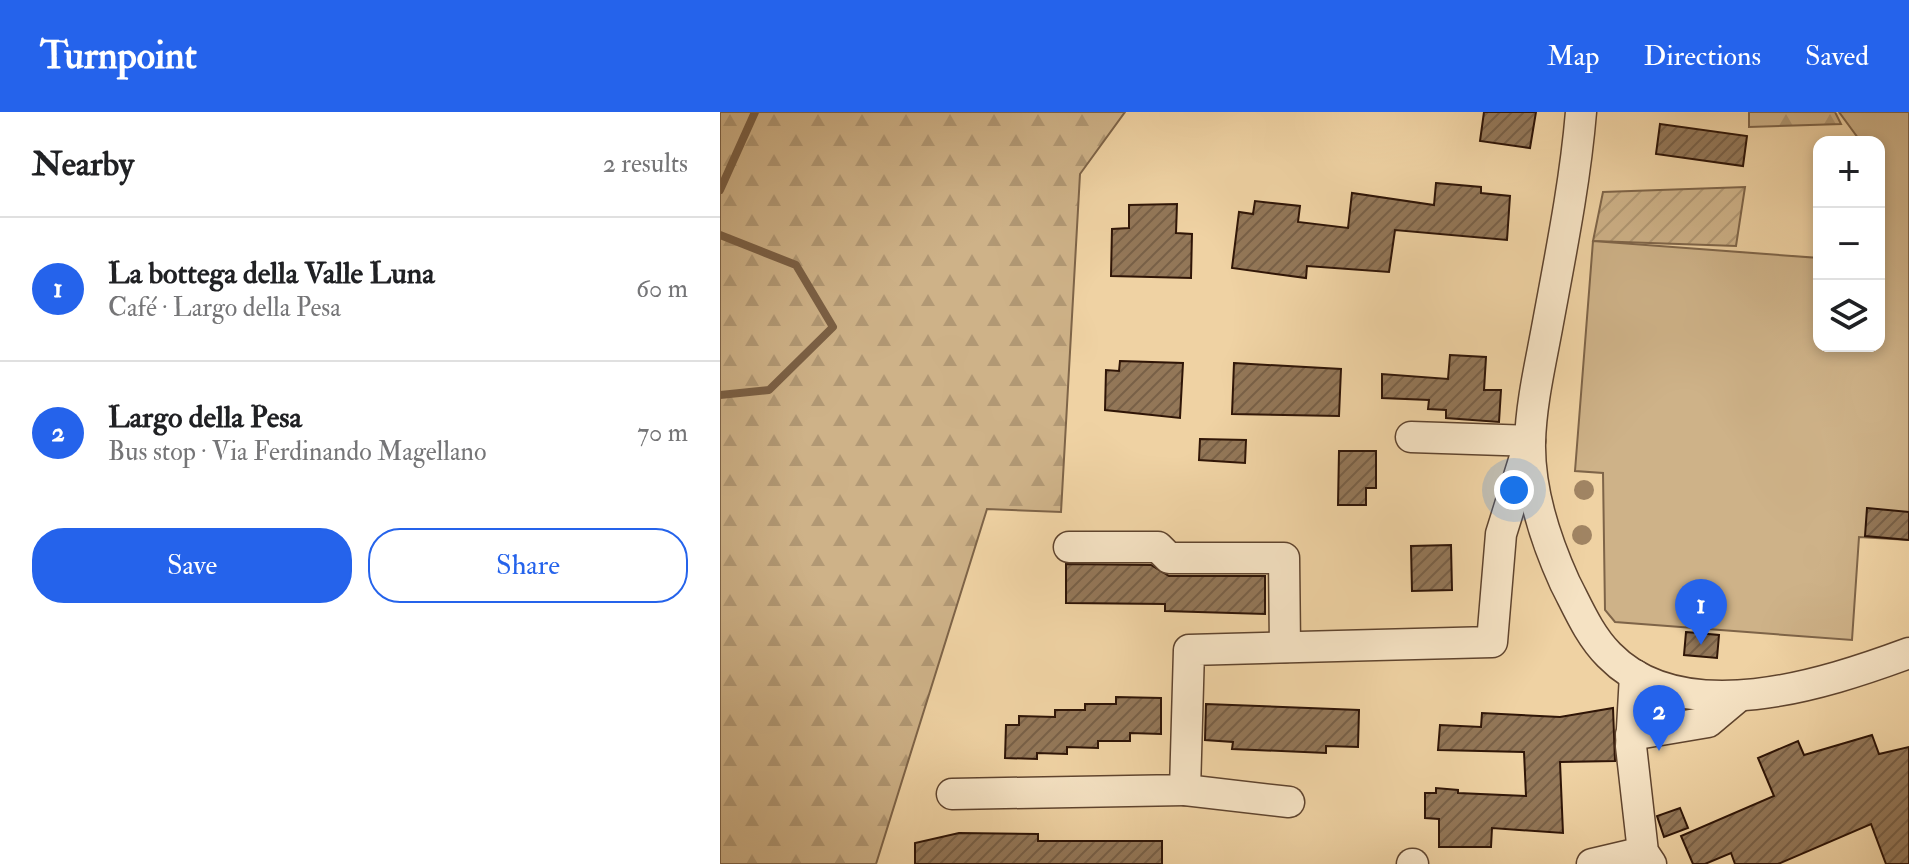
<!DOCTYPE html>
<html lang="en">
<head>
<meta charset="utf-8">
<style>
	:root { --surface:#fff; --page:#f6f6f6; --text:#202124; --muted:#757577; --line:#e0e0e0; --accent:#2563eb }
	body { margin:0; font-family:"IM FELL Double Pica",serif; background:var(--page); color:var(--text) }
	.controls { position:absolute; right:24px; top:24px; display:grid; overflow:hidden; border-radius:16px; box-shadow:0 4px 12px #0003 }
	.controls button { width:72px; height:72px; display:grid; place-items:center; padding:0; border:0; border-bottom:2px solid var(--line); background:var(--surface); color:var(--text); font:40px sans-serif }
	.you { position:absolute; left:794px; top:378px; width:28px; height:28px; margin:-20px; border:6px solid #fff; border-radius:50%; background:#1a73e8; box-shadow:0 0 0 12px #1a73e833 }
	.badge { display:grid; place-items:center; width:52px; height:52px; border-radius:50%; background:var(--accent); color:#fff; font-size:26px; font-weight:700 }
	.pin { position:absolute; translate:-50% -66px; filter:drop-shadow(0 2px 4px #0008) }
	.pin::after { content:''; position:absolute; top:42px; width:28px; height:24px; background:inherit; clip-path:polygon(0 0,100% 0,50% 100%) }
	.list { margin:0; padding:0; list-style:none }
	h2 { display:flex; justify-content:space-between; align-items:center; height:104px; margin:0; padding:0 32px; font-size:34px }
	h2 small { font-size:26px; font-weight:400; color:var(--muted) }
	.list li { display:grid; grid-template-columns:52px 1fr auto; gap:24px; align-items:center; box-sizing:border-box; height:144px; padding:0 32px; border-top:2px solid var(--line) }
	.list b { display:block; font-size:30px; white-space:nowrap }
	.list p { margin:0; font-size:26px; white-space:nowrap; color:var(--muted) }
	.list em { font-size:26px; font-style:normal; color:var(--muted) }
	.actions { display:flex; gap:16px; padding:24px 32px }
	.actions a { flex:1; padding:18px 0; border:2px solid var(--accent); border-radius:32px; text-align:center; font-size:28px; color:var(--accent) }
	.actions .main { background:var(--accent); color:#fff }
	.icon { flex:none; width:44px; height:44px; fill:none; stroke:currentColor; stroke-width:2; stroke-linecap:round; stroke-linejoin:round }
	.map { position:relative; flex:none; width:1189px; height:752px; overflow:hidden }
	header { display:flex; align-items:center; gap:48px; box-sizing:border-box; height:112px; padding:0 40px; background:var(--accent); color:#fff }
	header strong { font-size:38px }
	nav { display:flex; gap:44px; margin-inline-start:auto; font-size:28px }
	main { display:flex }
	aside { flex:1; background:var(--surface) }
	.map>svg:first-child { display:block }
	.forest { fill:url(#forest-firs); stroke:#7e6448; stroke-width:2 }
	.garden { fill:url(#garden-furrows); stroke:#7e6448; stroke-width:2 }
	.pitch { fill:#ceb288; stroke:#7e6448; stroke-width:2 }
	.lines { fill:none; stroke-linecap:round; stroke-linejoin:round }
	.stream { stroke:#7b6045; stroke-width:8 }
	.building { fill:url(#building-hatch); stroke:#2f1507; stroke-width:2 }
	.minor-casing { stroke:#5f442e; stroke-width:33 }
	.minor { stroke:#f5e2c3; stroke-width:30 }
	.tree { fill:#a08463 }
</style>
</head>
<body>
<header>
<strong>Turnpoint</strong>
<nav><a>Map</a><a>Directions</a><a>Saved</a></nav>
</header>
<main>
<aside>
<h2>Nearby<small>2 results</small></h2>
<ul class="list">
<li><span class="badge">1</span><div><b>La bottega della Valle Luna</b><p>Café · Largo della Pesa</p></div><em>60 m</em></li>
<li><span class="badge">2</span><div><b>Largo della Pesa</b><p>Bus stop · Via Ferdinando Magellano</p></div><em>70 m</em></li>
</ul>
<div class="actions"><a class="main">Save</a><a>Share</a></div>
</aside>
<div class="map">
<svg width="1189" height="752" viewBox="0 0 1189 752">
	<defs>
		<pattern id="forest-firs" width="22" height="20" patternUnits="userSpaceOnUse" patternTransform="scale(2)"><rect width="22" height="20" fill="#ceb288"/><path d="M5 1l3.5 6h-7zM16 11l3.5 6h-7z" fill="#b19874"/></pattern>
		<pattern id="garden-furrows" width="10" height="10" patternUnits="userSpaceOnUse" patternTransform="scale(2)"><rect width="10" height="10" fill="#ceb288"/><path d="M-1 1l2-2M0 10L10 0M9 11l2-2" fill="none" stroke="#b19874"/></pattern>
		<pattern id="building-hatch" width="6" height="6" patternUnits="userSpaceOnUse" patternTransform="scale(2)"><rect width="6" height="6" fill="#937758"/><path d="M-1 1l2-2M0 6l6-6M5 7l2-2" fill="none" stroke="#786047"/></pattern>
	</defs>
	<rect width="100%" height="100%" fill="#efd2a3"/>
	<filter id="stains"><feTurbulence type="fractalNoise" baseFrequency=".0025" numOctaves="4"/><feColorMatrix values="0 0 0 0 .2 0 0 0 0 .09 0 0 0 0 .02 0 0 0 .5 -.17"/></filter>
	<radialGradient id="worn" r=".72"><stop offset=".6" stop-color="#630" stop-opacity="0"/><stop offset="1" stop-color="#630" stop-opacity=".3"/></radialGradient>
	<!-- forest -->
	<g class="forest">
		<polygon points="0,0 405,0 360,62 341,400 267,397 156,752 0,752"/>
		<polygon points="1029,0 1115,0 1121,12 1029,15"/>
	</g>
	<!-- garden -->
	<polygon class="garden" points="1025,75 1016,134 873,129 883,80"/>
	<!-- pitch -->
	<polygon class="pitch" points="1119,0 1189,0 1189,428 1139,425 1132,528 895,510 885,498 883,361 855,359 873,129 1099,146 1099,234 1159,234 1159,151 1164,151 1159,30 1141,30"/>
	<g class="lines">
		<!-- stream -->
		<g class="stream">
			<polyline points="0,78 35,0"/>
			<polyline points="0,123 76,153 113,215 49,278 0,283"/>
		</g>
	</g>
	<!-- building -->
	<g class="building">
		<polygon points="764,0 816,0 810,36 760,29"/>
		<polygon points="940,12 1027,24 1023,54 936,42"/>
		<polygon points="716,71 761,75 761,81 790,84 787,128 675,118 669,160 587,154 586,166 512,156 519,100 533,102 535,89 580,94 578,110 628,116 632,81 714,93"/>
		<polygon points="457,92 456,121 472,122 471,166 391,164 392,117 409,116 409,93"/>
		<polygon points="730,243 766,245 764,278 781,278 779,310 726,306 726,298 708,297 709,288 662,286 662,262 728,267"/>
		<polygon points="400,249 463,251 460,306 385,298 386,258 399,259"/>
		<polygon points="514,251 621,257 619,304 512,302"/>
		<polygon points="480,327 526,328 525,351 479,348"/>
		<polygon points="619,339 656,339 656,376 646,376 646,393 618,393"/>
		<polygon points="1147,396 1189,400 1189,428 1145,424"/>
		<polygon points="731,433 732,478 692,479 691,434"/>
		<polygon points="346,452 431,453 449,464 545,464 545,502 445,499 445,492 346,491"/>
		<polygon points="966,520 999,523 997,546 964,543"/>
		<polygon points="396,585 441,586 441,622 410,621 410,629 378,629 378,636 347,635 347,642 317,641 317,647 285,646 286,613 299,613 299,604 335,605 335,598 365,598 365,592 396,592"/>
		<polygon points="486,592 639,598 638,635 606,634 606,641 512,637 513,630 485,628"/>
		<polygon points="893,596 895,649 840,650 843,721 772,716 771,735 719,735 719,707 705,706 705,681 716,681 716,676 738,678 738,681 806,684 804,640 718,638 720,613 761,615 762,601 840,605"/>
		<polygon points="1152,623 1159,642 1189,635 1189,752 1166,752 1151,712 1058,752 1015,752 1011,741 985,752 973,752 961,724 1054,684 1038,646 1078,629 1084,643"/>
		<polygon points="960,696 968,716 944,725 937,704"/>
		<polygon points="239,721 318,722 318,729 442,729 442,752 195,752 195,731"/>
	</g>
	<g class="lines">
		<!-- minor casing -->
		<g class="minor-casing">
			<g id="minor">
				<path d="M861 0C855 72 840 145 827 216 820 254 811 292 810 330 809 379 825 427 845 471 858 496 869 523 889 543 963 619 1105 572 1189 541"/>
				<polyline points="349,435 438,435 449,446 564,446 565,535"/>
				<polyline points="915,563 911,634 923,740 931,752"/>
				<polyline points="911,623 988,610 1019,584"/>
				<polyline points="465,678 569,690"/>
				<polyline points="232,682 465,678 469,538 772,530 781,422 810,329 691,325"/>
				<polyline points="692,752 693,752"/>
				<polyline points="872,752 923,740"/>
			</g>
		</g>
		<!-- minor -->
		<use href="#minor" class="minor"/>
	</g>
	<!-- trees -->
	<g class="tree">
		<circle cx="864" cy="378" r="10"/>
		<circle cx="862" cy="423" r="10"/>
	</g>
	<rect width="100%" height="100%" filter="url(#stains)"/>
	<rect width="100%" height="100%" fill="url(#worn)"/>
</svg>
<div class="controls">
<button>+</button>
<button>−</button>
<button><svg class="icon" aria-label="layers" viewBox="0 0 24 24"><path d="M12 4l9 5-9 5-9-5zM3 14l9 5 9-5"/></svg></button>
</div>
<div class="you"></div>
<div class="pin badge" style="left:981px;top:533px">1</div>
<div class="pin badge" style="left:939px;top:639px">2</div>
</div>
</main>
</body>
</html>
